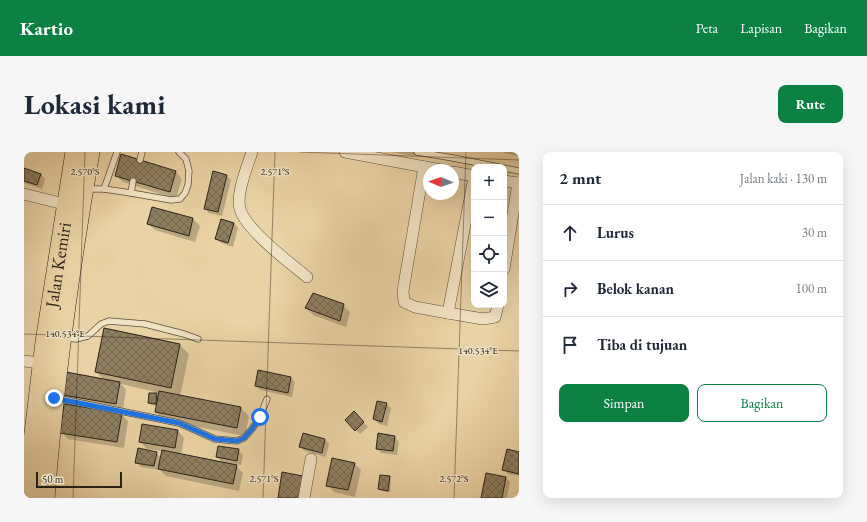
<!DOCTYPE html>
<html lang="id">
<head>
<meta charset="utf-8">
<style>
	:root { --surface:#fff; --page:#f6f6f7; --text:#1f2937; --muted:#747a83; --line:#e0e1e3; --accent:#0b8043 }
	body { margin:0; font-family:"EB Garamond",serif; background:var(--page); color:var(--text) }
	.controls { position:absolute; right:12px; top:12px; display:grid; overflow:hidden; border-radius:8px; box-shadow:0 4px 16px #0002 }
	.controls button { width:36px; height:36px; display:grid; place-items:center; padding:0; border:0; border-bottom:1px solid var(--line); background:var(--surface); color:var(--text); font:20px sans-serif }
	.compass { position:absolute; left:399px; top:12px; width:36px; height:36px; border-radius:50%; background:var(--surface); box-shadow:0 4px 16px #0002; rotate:272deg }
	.scale { position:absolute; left:12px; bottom:10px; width:86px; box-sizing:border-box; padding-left:4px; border:2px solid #2a2217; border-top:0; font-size:11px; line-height:14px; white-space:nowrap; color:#2a2217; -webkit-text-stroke:3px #f1e2c4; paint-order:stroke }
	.stop { position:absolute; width:12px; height:12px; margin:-9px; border:3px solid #1a73e8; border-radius:50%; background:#fff }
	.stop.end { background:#1a73e8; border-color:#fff; box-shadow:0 1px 4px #0008 }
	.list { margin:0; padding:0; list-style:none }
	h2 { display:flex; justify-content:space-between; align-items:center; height:52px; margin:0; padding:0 16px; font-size:17px }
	h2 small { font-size:13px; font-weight:400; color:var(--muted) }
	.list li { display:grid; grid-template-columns:26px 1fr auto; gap:12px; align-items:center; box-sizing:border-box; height:56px; padding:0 16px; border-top:1px solid var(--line) }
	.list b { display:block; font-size:15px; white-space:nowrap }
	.list em { font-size:13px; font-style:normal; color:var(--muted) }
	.actions { display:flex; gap:8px; padding:12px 16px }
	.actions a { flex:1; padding:9px 0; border:1px solid var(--accent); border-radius:8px; text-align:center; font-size:14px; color:var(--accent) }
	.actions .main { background:var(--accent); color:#fff }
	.icon { flex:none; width:22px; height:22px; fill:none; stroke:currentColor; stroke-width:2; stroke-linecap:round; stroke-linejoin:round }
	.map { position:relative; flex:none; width:495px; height:346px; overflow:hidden; border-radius:8px }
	header { display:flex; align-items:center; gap:24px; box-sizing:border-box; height:56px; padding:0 20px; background:var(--accent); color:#fff }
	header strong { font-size:19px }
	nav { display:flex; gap:22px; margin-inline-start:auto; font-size:14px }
	.intro { display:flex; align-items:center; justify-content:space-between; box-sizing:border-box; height:96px; padding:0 24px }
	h1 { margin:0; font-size:28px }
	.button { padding:10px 18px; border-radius:8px; background:var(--accent); color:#fff; font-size:14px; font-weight:700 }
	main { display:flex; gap:24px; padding:0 24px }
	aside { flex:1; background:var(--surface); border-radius:8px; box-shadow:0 4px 16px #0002 }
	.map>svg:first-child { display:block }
	.shadow { fill:#0003 }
	.building { fill:url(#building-cross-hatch); stroke:#2a2217 }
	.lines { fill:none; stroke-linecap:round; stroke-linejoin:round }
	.service-casing { stroke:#5a4e3a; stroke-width:7 }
	.minor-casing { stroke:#5a4e3a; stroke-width:12 }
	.trunk-casing { stroke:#2a2217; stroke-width:20 }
	.service { stroke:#f1e2c4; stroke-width:5.5 }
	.minor { stroke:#f1e2c4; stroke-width:11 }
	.trunk { stroke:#e9d2a5; stroke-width:19 }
	.route { stroke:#1a73e8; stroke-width:5 }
	.ticks { fill:none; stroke:#2a2217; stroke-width:1; stroke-opacity:0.45 }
	.labels { text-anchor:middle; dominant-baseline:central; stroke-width:3; stroke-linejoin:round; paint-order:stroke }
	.street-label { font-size:18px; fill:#2a2217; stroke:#f1e2c4 }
	.ticks-label { font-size:10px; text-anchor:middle; fill:#2a2217; stroke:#f1e2c4; stroke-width:3; stroke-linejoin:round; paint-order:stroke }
</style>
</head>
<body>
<header>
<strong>Kartio</strong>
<nav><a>Peta</a><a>Lapisan</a><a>Bagikan</a></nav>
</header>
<div class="intro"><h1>Lokasi kami</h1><a class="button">Rute</a></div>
<main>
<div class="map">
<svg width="495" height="346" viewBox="0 0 495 346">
	<defs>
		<pattern id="building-cross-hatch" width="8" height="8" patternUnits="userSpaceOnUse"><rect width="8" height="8" fill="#8d7e61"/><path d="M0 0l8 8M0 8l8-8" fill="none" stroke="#73674f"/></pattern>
	</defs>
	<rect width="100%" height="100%" fill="#e9d2a5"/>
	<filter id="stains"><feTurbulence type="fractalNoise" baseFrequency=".005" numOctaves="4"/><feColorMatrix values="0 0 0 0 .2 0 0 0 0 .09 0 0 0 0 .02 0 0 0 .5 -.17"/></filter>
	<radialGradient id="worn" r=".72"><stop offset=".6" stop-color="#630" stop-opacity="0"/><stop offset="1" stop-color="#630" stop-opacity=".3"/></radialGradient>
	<!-- shadow -->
	<g class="shadow">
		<polygon points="367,0 392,0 392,4"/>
		<polygon points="480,0 495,0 495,4 481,1"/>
		<polygon points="0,17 17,22 21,27 18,37 0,31"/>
		<polygon points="152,20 158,27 152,47 99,30 92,23"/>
		<polygon points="203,24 207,28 198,64 185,61 181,56"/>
		<polygon points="129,56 169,67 176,74 171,90 131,78 124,72"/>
		<polygon points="210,71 214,76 209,95 197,91 193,87"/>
		<polygon points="319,153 326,160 322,175 289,163 282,156"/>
		<polygon points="156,193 165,202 156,244 216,255 225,264 221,284 141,269 132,260 134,254 127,253 125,251 132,242 135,245 136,241 97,232 102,237 99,258 47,249 40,242 80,228 72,220"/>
		<polygon points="267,226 271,230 268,245 236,238 232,234"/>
		<polygon points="362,252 367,256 363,274 355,272 350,267"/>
		<polygon points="330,261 344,275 336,282 322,268"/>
		<polygon points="97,262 104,269 100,296 44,287 37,280"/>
		<polygon points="154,279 160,286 157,303 199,311 193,305 214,298 219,303 217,313 210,312 219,321 215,339 142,324 135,317 135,318 117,315 112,310 133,301 137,306 138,299 123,297 116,290"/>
		<polygon points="371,285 375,290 373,303 357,301 353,296"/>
		<polygon points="301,287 305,292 302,305 281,299 276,295"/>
		<polygon points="495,301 495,324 484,322 479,317"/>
		<polygon points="330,311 337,318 331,345 310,340 303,333"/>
		<polygon points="365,325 367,327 366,340 357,339 355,337"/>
		<polygon points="482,326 486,330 483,346 459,346"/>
	</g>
	<!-- building -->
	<g class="building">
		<polygon points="97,2 152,19 146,40 91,24"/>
		<polygon points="0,16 17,22 13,33 0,29"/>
		<polygon points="189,19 203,23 194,60 180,57"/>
		<polygon points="128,55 169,66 165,84 123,72"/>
		<polygon points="197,67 210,71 204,91 191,87"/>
		<polygon points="289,141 320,152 316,169 281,156"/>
		<polygon points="80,176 156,192 147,236 71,220"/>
		<polygon points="234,218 267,225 264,241 231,234"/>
		<polygon points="42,220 96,230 92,252 39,243"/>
		<polygon points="135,239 217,255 213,276 131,260"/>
		<polygon points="125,241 133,241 132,252 124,251"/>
		<polygon points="353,249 363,251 358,270 349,267"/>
		<polygon points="40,252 98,261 93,290 36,281"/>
		<polygon points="330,259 340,270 331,279 321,268"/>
		<polygon points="118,272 154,278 151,296 115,290"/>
		<polygon points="279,281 301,287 298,301 275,295"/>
		<polygon points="354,281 371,284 369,299 352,297"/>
		<polygon points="194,294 215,297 213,309 192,305"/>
		<polygon points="114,296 133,300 130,314 111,311"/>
		<polygon points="483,297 495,300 495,322 478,318"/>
		<polygon points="138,298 213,313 209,332 134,317"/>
		<polygon points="308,306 331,311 324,338 302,334"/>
		<polygon points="258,320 279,324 275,346 254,346"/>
		<polygon points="462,321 482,325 478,346 457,346"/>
		<polygon points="356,323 366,324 364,339 354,337"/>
	</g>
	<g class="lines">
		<!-- service casing -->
		<g class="service-casing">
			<g id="service">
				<polyline points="393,0 429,6 475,15"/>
				<polyline points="116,8 118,0"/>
				<polyline points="480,16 495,19"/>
				<polyline points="63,37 80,37 107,41 109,29"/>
				<polyline points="80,37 93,0"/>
				<polyline points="107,41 147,48 156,47 161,41 164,33 165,19 162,7 155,0"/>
				<polyline points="41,186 52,187 64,184 77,172 85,169 121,172 160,182 174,187"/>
				<polyline points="32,246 155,271 191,287 213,289 220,286 228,277 236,265 243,247"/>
			</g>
		</g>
		<!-- minor casing -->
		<g class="minor-casing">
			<g id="minor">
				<path d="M228 0C223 15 212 42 216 57 222 78 266 111 283 125"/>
				<polyline points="321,0 417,18"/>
				<polyline points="400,15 379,139 380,150 391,155 424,161 459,167 471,165 474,153"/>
				<polyline points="429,20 450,24"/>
				<polyline points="480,29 495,31"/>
				<polyline points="0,42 48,54"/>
				<polyline points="480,117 494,31"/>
				<polyline points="424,161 450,26"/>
				<polyline points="0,209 23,212"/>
				<polyline points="280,346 287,307"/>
			</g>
		</g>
		<!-- trunk casing -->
		<g class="trunk-casing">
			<g id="trunk">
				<path id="s1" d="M6 346 9 289 21 190 51 0"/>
				<path d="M21 346C30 230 46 115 66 0"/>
			</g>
		</g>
		<!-- service -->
		<use href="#service" class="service"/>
		<!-- minor -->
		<use href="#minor" class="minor"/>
		<!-- trunk -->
		<use href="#trunk" class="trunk"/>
	</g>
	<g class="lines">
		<!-- route -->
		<polyline class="route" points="30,246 155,271 191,287 203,288 213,289 220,286 228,277 236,265"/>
	</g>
	<!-- ticks -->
	<path class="ticks" d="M275 0 495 8M0 182 495 199M49 346 61 0M239 346 251 0M430 346 442 0"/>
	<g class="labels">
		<!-- street labels -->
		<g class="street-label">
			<text stroke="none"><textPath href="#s1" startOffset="235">Jalan Kemiri</textPath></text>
		</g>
	</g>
	<g class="ticks-label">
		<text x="61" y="23">2.570°S</text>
		<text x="251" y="23">2.571°S</text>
		<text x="41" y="185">140.534°E</text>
		<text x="454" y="202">140.534°E</text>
		<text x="240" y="330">2.571°S</text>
		<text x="430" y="330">2.572°S</text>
	</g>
	<rect width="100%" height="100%" filter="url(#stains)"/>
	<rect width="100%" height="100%" fill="url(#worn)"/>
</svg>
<div class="controls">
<button>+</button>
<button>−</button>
<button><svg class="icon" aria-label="locate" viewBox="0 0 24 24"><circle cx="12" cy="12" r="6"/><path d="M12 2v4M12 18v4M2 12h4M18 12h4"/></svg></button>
<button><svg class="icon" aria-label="layers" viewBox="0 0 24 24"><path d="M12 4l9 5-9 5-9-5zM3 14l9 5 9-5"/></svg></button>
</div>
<svg class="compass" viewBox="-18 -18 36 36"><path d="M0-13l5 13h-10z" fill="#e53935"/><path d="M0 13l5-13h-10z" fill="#747a83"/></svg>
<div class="scale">50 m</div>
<div class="stop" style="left:236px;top:265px"></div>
<div class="stop end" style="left:30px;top:246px"></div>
</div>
<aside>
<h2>2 mnt<small>Jalan kaki · 130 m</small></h2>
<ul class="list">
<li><svg class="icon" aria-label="ahead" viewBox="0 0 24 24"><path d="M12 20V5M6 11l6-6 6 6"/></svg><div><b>Lurus</b></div><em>30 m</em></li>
<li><svg class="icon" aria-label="right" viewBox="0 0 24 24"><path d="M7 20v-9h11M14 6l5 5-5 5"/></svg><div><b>Belok kanan</b></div><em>100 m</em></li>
<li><svg class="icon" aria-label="arrive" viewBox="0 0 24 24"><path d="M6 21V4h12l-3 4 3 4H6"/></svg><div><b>Tiba di tujuan</b></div></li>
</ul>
<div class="actions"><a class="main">Simpan</a><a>Bagikan</a></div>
</aside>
</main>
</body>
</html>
